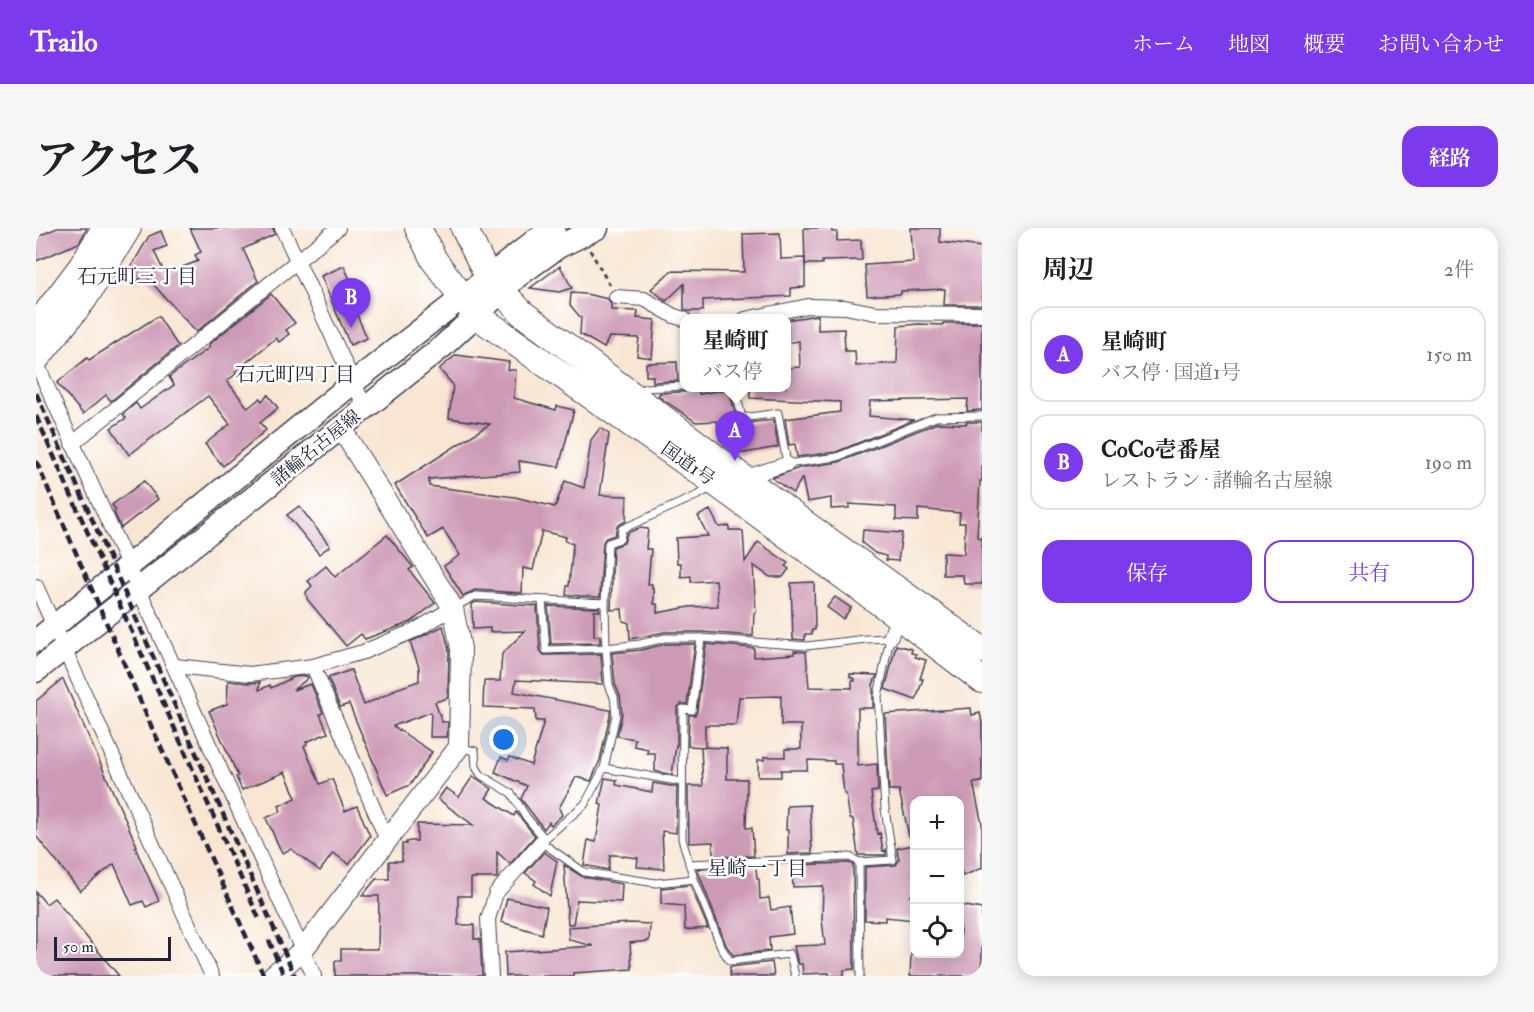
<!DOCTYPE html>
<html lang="ja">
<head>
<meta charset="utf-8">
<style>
	:root { --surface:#fff; --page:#f6f6f6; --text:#202124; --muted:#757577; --line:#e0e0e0; --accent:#7c3aed }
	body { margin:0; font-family:"IM FELL Double Pica","Noto Serif JP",serif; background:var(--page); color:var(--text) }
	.controls { position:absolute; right:18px; bottom:18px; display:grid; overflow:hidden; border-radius:12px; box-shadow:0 3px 15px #0003 }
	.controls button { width:54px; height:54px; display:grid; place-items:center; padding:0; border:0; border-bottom:2px solid var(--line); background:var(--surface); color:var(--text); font:30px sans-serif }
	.scale { position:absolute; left:18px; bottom:15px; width:117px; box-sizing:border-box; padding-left:6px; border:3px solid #22223b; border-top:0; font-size:16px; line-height:21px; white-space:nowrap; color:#22223b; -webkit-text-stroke:4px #fff; paint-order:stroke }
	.you { position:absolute; left:468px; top:512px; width:21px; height:21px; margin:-15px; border:4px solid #fff; border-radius:50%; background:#1a73e8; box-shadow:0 0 0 9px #1a73e833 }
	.badge { display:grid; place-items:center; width:39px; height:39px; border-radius:50%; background:var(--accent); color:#fff; font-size:20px; font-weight:700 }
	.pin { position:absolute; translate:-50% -50px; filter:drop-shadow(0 2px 3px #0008) }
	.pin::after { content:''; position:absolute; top:32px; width:21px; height:18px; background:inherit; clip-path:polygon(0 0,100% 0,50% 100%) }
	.popup { position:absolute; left:644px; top:86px; width:111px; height:78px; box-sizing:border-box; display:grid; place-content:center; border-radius:12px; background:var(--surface); filter:drop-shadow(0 2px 4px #0005); font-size:20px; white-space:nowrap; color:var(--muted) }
	.popup b { font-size:22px; color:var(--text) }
	.popup::after { content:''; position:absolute; left:50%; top:100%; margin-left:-12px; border:12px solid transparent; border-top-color:var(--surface) }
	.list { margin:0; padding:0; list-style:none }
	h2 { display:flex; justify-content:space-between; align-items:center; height:78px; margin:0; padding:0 24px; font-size:26px }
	h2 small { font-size:20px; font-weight:400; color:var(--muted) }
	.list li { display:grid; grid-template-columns:39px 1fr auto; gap:18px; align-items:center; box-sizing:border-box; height:96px; margin:0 12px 12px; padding:0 12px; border:2px solid var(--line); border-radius:18px }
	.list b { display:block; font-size:22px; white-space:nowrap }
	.list p { margin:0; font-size:20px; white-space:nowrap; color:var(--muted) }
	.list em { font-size:20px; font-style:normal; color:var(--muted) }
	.actions { display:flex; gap:12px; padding:18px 24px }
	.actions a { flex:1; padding:14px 0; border:2px solid var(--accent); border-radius:18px; text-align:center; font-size:21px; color:var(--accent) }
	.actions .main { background:var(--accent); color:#fff }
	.icon { flex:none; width:33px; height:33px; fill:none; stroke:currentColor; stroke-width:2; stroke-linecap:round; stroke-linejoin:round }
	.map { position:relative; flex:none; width:946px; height:748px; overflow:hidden; border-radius:18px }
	header { display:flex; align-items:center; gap:36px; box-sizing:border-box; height:84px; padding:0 30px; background:var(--accent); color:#fff }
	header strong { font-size:28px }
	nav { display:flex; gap:33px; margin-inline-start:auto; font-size:21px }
	.intro { display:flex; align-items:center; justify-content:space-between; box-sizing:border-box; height:144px; padding:0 36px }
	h1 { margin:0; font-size:42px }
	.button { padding:15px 27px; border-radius:18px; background:var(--accent); color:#fff; font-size:21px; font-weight:700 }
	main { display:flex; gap:36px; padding:0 36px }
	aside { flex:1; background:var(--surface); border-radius:18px; box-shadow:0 3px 15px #0003 }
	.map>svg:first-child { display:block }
	.building { fill:#cd9ab5 }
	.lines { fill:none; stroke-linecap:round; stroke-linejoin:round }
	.lane-casing { stroke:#423f52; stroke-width:9 }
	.street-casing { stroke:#423f52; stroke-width:16 }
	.secondary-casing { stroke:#423f52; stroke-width:22 }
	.primary-casing { stroke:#423f52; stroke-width:25 }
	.highway-casing { stroke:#423f52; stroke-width:28 }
	.path { stroke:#423f52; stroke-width:3; stroke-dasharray:4.5 4.5; stroke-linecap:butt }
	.lane { stroke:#fff; stroke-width:7 }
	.street { stroke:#fff; stroke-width:14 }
	.secondary { stroke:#fff; stroke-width:20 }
	.primary { stroke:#fff; stroke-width:22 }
	.highway { stroke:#fff; stroke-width:26 }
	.rail { stroke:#22223b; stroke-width:4.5; stroke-dasharray:9 4.5; stroke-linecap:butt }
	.labels { text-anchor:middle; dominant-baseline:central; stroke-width:5; stroke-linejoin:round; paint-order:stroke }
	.street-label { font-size:18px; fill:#22223b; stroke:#fff }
	.neighbourhood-label { font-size:20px; fill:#22223b; stroke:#fff }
</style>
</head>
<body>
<header>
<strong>Trailo</strong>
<nav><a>ホーム</a><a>地図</a><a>概要</a><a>お問い合わせ</a></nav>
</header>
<div class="intro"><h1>アクセス</h1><a class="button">経路</a></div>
<main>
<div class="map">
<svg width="946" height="748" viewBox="0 0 946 748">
	<rect width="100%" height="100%" fill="#fff"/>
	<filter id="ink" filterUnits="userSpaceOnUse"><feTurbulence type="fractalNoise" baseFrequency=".0167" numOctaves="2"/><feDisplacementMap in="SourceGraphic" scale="12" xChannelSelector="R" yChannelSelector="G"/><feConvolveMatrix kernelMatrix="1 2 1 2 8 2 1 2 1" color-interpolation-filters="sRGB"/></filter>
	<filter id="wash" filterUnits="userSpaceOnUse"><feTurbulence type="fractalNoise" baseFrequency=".008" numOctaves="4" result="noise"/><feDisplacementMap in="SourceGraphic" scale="24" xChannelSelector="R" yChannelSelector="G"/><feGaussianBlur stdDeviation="1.35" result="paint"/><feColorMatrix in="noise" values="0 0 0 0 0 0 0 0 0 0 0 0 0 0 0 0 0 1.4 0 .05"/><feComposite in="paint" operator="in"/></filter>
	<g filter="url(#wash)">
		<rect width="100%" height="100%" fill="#f8e6d3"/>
		<g id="blocks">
			<!-- building -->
			<g class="building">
				<polygon points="21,0 51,0 43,15 0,33 0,9"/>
				<polygon points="154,0 237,0 239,6 207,21 222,53 160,104 109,47 100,54 94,41 113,8 125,3 131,18 118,23 129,46 162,33 159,27 165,24"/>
				<polygon points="768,0 795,0 796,4 801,4 801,13 825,12 826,32 786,33 786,36 769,36"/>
				<polygon points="875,0 904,0 904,14 946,19 946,77 908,77 909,61 865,63 865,66 831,68 829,37 877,34"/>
				<polygon points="744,5 745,31 769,30 769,59 755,60 755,68 667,72 667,83 651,83 648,82 648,56 630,73 615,61 635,43 708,44 707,6"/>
				<polygon points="308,38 324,75 317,78 331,110 314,117 285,48"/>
				<polygon points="524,38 536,60 523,64 494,60"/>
				<polygon points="535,65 550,66 572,71 575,77 575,82 602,83 601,90 619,92 616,130 601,128 603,110 573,109 568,120 544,106 545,90 534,77"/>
				<polygon points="235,66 259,95 250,102 253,106 243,114 240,110 199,144 200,146 191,153 212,180 224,170 226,173 232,167 242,180 224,195 230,202 187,238 169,216 194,196 172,168 93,227 75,200 90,190 87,186 100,175 104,181 138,157 133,149 174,119 172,117"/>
				<polygon points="782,87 782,102 808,101 809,123 819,123 820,138 861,135 862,98 882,96 907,97 907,95 946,95 946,182 931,183 932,171 834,173 833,188 878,192 800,224 761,229 759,216 753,217 749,191 804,184 804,174 714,170 714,159 750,159 750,140 764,139 763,113 750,115 750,92"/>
				<polygon points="122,88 142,118 75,173 70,167 47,186 21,155 51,130 53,132"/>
				<polygon points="420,127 473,134 472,142 480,142 478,170 520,182 521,178 538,182 523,239 483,233 484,244 393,251 393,258 479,269 519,279 529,253 548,260 555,212 564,200 573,206 564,267 591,268 590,293 581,298 579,307 570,310 567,314 564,369 530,367 531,358 533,358 537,316 529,313 530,309 506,303 497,342 487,340 486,365 439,362 427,368 408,338 424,327 407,301 392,310 359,257 454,196 413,190 417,157 403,141"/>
				<polygon points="641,134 642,153 617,154 617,148 610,148 610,135"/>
				<polygon points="693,161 702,196 738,192 742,219 703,226 700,210 684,212 681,193 660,194 622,168 624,165 663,163 663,166"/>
				<polygon points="930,194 946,194 946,253 944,253 941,309 946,310 946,356 928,356 927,347 907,347 907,325 928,326 929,295 923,295 924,285 882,281 882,293 860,292 860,279 813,276 813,280 795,281 795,270 771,274 766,250 757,265 736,250 763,240 803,234 901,195 930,196"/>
				<polygon points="108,253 122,271 85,300 78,284 80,282 76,277"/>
				<polygon points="263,278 294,318 283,326 251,287"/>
				<polygon points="674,282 683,299 693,298 693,302 704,302 707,303 709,334 722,314 752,335 749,338 753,341 747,349 734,349 717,337 720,385 718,385 717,408 665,404 629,404 594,411 593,395 587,393 586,381 575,382 577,319 588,315 591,305 603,300 612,301 610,321 615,321 612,356 616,356 616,361 618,361 618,376 621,376 621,385 653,379 682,378 680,352 655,354 655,348 645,349 645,335 641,335 640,310 672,308 662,288"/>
				<polygon points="827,302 866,305 862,333 850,332 850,328 839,325 826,315"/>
				<polygon points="351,307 377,339 373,342 399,375 375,394 329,411 325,406 310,418 271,371 270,364 276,358 272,353 290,338 299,349"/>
				<polygon points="778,354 779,402 776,402 776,406 769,406 769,412 757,411 755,355"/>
				<polygon points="799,369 815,380 807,391 791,379"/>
				<polygon points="440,374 501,378 504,422 508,427 565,426 567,456 480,452 478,464 574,482 574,487 564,532 555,553 540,549 523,580 526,587 515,597 513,594 508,601 485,571 491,558 459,544 465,529 472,532 474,529 495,537 508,493 500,493 499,481 447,479 448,453 464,453 466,426 489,403 454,404 454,400 437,401 436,376"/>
				<polygon points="512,378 563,380 564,383 558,383 558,408 564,408 564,415 515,416"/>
				<polygon points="407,398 413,422 412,470 399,474 406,494 412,494 411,509 394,509 395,484 357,498 396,524 374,557 351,567 313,476 304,479 292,450 315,442 328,477 358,463 357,462 383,453 383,439 374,414"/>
				<polygon points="630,416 659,416 651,476 645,476 641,480 641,517 640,517 636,547 619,543 619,525 611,525 612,521 598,518 599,511 581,508 586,486 584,468 579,456 576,425 605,422"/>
				<polygon points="670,416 718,420 718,429 758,426 758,423 770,424 773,459 816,460 816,453 819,453 819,451 814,449 814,446 841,447 837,457 837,480 822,480 822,538 841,536 842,563 835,564 841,606 844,605 847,623 850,622 850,627 822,627 817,591 814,591 810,566 808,566 805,536 798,536 798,533 772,532 771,542 745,542 745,549 722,549 722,532 728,532 728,529 749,529 749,521 765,521 765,497 745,497 745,468 703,469 700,497 669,497 669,519 652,518 653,487 659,487 661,483"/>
				<polygon points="860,417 876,421 875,425 880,426 879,429 890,432 884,451 887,451 880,472 849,461"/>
				<polygon points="271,448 272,450 257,462 275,456 287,485 284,486 292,505 270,514 271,516 268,518 284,556 296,551 309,583 321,578 334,608 313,636 297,625 284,643 255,621 246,625 230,590 245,583 243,578 260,570 249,544 206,562 200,549 202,548 173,483 191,476 192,453 213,455 224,454 223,462 234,457 235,460 258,449"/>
				<polygon points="27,451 101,618 99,619 123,673 110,679 107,673 96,677 78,636 44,663 0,608 0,473"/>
				<polygon points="935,480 936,487 944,485 946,495 946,554 937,555 946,596 946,640 927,648 924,639 924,573 879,573 879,608 873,608 863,562 853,562 849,486"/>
				<polygon points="665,519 691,520 691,551 711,551 710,600 716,600 718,628 677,629 677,614 653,615 652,558 667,558"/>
				<polygon points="437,548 456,561 450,570 478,588 480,584 499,608 474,636 461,624 461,650 435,650 435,668 422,668 422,697 438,697 438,711 444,711 446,748 299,748 299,733 305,733 305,721 342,721 343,668 326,668 340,651 353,651 353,633 366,633 366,616 370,616 370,614 374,613 381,613 381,596 437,597 402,571 410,560 423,569"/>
				<polygon points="569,550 581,552 580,557 616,564 617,555 641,559 640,605 626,603 628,641 601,639 602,630 579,627 574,627 572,642 548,637 552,612 560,614 566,577 563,576"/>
				<polygon points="774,577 776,625 752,626 752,602 750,602 751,578"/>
				<polygon points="879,617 879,666 874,668 879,668 879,692 849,689 849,693 829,692 829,639 860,637 863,632 861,620"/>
				<polygon points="508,624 521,633 514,668 498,656 500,653 489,645"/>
				<polygon points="813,635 817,637 818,741 808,742 808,748 793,748 793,745 767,746 766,736 762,736 758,718 789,717 786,692 787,658 757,659 756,637"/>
				<polygon points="528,637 547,649 586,656 585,674 541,672 537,696 532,696"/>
				<polygon points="720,639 721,651 723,651 724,671 733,670 735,682 754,679 757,706 733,709 734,723 697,727 690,717 661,641"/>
				<polygon points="654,657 672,700 649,702 648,678 625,676 625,660"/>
				<polygon points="0,664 10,676 18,670 83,748 0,748"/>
				<polygon points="471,670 511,679 506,706 465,694"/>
				<polygon points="924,677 946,681 946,748 874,748 875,726 924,726"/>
				<polygon points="595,695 614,696 613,713 594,715 596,741 537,745 537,748 470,748 469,724 558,718 533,712 532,699"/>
				<polygon points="736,734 738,748 694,748 694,739"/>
			</g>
		</g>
	</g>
	<g filter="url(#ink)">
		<use href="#blocks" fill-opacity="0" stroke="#423f52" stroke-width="1.5"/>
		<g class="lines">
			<!-- lane casing -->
			<g class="lane-casing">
				<g id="lane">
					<polyline points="699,160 706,190 742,185 751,236 801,229 900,189 946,188"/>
					<polyline points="603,167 609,160 648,158"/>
					<polyline points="506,372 510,422 570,420 604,416 629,410 665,410 771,418 830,411 854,410 842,468 849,581 857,632 823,634 814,629 653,636"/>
					<polyline points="419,379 439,368 569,375"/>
					<polyline points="665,410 656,482 647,481 646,611 658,651 686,721 694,733 754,726 759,748"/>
					<polyline points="425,520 439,523 440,539 445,547 475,565 491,590 509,611"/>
					<polyline points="568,540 646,554"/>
					<polyline points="823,634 824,748"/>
					<polyline points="658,651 620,655 548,644 505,614 549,576 568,540 580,487 578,469 573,457 570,420 569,375 572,315 584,311 586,301 662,267 677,259"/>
				</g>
			</g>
			<!-- street casing -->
			<g class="street-casing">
				<g id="street">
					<polyline points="246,0 329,179"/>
					<polyline points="580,69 608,71 638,88 648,91"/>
					<polyline points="709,91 772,78 809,79 839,85 946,86"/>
					<polyline points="0,134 278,748"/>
					<polyline points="36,216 302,0"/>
					<polyline points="707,250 751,236"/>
					<polyline points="0,358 176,748"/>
					<polyline points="854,410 862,388"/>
					<polyline points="139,438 214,446 277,438 327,424 380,402 417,380"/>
					<polyline points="277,438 351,612"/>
					<polyline points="455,748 452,691 460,665 505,614"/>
				</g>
			</g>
			<!-- secondary casing -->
			<g class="secondary-casing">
				<polyline id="secondary" points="236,748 266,723 423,519 425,421 417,380 305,200"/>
			</g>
			<!-- primary casing -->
			<g class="primary-casing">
				<g id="primary">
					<polyline points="0,413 318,154 501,11 518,0"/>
					<polyline points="0,443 406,119 483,47 522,19 561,0"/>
				</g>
			</g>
			<!-- highway casing -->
			<g class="highway-casing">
				<g id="highway">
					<polyline points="382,0 398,32 440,87 681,256 862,388 946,452"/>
					<polyline points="428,0 452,49 486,85 765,293 946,422"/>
					<polyline points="0,99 46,38 69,0"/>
					<polyline points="0,131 48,71 92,0"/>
				</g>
			</g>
			<!-- path -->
			<polyline class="path" points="554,22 574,58"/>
			<!-- lane -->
			<use href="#lane" class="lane"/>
			<!-- street -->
			<use href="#street" class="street"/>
			<!-- secondary -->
			<use href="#secondary" class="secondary"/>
			<!-- primary -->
			<use href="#primary" class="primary"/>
			<!-- highway -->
			<use href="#highway" class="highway"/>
			<!-- rail -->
			<g class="rail">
				<polyline points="0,165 259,748"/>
				<polyline points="0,188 224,693"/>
				<polyline points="0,233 113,493 228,748"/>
				<polyline points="233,712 248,748"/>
			</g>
		</g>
	</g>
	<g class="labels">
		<!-- street labels -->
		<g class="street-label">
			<text transform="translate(280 220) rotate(-39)">諸輪名古屋線</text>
			<text transform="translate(652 236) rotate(35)">国道1号</text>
		</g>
		<!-- neighbourhood labels -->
		<g class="neighbourhood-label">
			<text x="101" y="48">石元町三丁目</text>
			<text x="259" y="146">石元町四丁目</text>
			<text x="721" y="640">星崎一丁目</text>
		</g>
	</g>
</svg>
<div class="controls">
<button>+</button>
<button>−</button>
<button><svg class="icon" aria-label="locate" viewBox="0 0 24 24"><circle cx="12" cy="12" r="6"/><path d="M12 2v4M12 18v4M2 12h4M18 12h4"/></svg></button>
</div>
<div class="scale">50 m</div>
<div class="you"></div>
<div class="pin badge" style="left:699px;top:233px">A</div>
<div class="popup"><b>星崎町</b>バス停</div>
<div class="pin badge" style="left:315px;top:100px">B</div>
</div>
<aside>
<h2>周辺<small>2件</small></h2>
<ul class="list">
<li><span class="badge">A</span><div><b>星崎町</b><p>バス停 · 国道1号</p></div><em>150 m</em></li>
<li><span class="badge">B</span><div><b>CoCo壱番屋</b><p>レストラン · 諸輪名古屋線</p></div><em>190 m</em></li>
</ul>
<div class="actions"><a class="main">保存</a><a>共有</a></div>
</aside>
</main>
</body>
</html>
